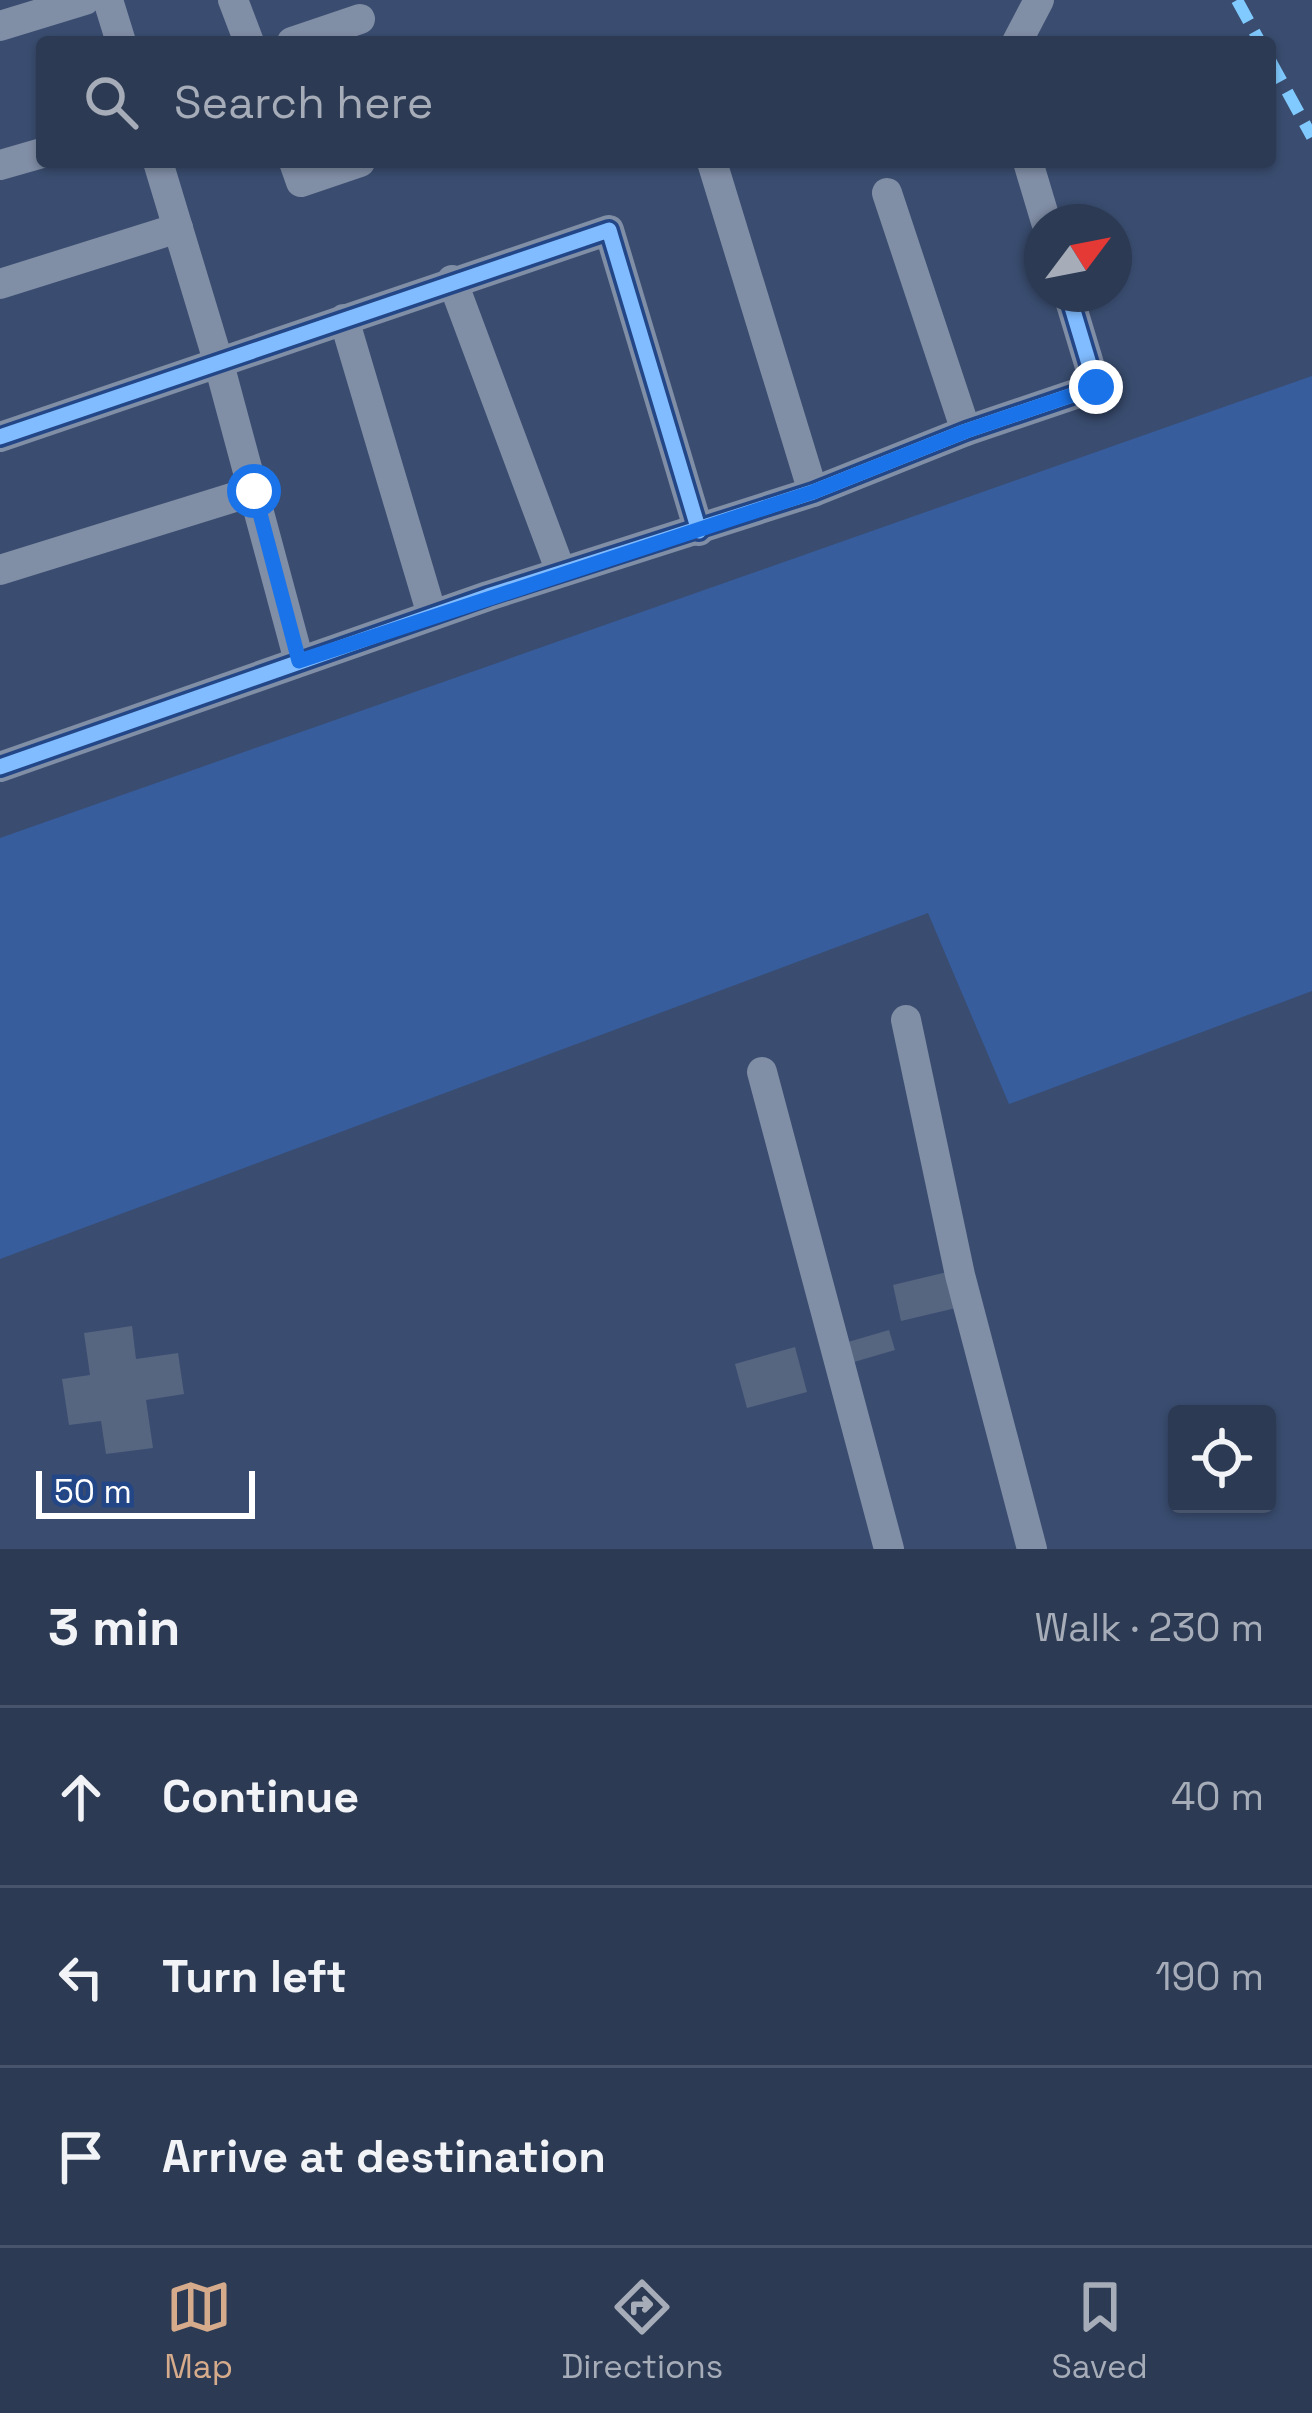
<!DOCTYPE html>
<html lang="en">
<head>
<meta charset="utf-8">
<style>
	:root { --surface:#2c3a54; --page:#34415a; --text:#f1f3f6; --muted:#a6adb8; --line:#48546b; --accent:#d6ab8b }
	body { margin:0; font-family:"Space Grotesk",sans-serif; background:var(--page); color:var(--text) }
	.controls { position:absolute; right:36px; bottom:36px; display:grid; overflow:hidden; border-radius:12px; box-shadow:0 3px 9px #0004 }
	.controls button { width:108px; height:108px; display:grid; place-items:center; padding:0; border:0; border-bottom:3px solid var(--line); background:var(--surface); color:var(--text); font:60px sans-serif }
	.compass { position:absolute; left:1024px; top:204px; width:108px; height:108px; border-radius:50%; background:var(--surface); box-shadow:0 3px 9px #0004; rotate:58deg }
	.scale { position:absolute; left:36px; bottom:30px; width:219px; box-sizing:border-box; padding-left:12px; border:6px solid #fff; border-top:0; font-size:33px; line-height:42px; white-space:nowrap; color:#fff; -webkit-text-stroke:9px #234687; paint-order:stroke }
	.stop { position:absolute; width:36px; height:36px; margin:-27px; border:9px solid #1a73e8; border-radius:50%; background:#fff }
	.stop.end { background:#1a73e8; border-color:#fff; box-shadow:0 3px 12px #0008 }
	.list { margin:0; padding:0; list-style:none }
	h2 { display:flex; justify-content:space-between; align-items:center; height:156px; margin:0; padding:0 48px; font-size:51px }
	h2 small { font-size:39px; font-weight:400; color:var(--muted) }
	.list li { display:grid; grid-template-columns:78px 1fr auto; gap:36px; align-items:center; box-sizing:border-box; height:180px; padding:0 48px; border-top:3px solid var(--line) }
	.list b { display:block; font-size:45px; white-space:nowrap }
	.list em { font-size:39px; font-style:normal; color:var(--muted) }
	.icon { flex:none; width:66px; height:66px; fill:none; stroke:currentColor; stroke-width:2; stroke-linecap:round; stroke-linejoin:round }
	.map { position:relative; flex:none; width:1312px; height:1549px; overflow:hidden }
	.search { position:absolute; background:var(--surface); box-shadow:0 3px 9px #0004; left:36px; right:36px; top:36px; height:132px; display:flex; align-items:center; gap:30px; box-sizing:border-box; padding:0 42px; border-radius:12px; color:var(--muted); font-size:45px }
	.sheet { height:696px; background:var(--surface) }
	nav { display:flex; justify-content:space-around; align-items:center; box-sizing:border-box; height:168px; border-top:3px solid var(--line); background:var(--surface); font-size:33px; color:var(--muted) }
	nav a { display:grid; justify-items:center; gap:6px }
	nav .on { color:var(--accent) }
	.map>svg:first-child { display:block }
	.green { fill:#375d9d }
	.building { fill:#566580 }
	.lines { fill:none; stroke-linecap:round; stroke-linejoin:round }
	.minor { stroke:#808ea6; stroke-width:30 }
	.quiet { stroke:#80caff; stroke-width:12; stroke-dasharray:24 12; stroke-linecap:butt }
	.cycleway-casing { stroke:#234687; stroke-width:22 }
	.cycleway { stroke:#80bcff; stroke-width:15 }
	.route { stroke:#1a73e8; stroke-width:15 }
</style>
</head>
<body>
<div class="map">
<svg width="1312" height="1549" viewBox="0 0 1312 1549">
	<rect width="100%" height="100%" fill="#3a4d70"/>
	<!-- green -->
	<polygon class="green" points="1312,376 1312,991 1009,1104 928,913 0,1259 0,838"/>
	<!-- building -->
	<g class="building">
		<polygon points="947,1272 956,1308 901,1321 893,1285"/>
		<polygon points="132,1326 136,1359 178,1353 184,1394 146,1400 153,1448 106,1454 101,1421 69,1425 62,1379 90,1375 84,1333"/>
		<polygon points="889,1330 895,1350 854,1362 848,1342"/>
		<polygon points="795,1347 807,1392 747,1408 735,1364"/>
	</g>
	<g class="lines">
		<!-- minor -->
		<g class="minor">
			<polyline points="108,0 121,42"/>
			<polyline points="233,0 249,42"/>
			<polyline points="0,26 85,0"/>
			<polyline points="292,42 360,19"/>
			<polyline points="1017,42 1039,0"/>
			<polyline points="158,162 219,364 299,661"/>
			<polyline points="294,162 301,182 360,162"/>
			<polyline points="712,162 813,492"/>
			<polyline points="1028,162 1046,222"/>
			<polyline points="0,165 42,153"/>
			<polyline points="887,193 966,431"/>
			<polyline points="452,280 561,572"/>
			<polyline points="0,284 178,228"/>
			<polyline points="344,319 432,615"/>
			<polyline points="0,437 609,230 699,531"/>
			<polyline points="0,570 254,491"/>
			<polyline points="0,767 488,596 813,492 966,431 1096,387 1068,294"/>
			<polyline points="906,1020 960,1275 1032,1549"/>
			<polyline points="762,1072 889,1549"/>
		</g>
		<!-- quiet -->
		<g class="quiet">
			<polyline points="1237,0 1260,42"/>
			<polyline points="1270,60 1312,137"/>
		</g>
		<!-- cycleway casing -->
		<g class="cycleway-casing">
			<g id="cycleway">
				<polyline points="0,437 609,230 699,531"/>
				<polyline points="0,767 488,596 813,492 966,431 1096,387 1068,294"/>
			</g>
		</g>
		<!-- cycleway -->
		<use href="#cycleway" class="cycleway"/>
	</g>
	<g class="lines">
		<!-- route -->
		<polyline class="route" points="254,491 299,661 813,492 966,431 1096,387"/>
	</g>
</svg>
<div class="controls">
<button><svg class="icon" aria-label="locate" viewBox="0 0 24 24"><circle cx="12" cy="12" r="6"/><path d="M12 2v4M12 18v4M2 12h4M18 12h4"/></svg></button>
</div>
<svg class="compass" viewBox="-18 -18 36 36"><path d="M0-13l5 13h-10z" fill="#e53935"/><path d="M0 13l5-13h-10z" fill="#a6adb8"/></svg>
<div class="scale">50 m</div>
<div class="stop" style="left:254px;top:491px"></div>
<div class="stop end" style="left:1096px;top:387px"></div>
<div class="search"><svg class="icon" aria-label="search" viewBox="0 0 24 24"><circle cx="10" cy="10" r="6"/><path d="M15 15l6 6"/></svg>Search here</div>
</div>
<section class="sheet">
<h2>3 min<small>Walk · 230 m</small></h2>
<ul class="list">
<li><svg class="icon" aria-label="ahead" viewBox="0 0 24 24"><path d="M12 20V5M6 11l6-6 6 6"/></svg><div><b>Continue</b></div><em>40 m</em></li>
<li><svg class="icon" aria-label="left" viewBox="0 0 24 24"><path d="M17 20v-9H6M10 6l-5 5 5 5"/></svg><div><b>Turn left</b></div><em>190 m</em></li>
<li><svg class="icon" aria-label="arrive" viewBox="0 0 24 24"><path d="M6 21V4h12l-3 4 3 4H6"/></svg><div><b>Arrive at destination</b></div></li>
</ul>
</section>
<nav>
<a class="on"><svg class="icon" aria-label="map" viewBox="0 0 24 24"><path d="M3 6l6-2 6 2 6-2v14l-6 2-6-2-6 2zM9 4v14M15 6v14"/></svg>Map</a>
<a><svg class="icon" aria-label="directions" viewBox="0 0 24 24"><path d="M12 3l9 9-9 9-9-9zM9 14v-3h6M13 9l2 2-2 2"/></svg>Directions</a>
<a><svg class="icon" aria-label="saved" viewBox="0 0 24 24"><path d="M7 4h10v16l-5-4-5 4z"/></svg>Saved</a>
</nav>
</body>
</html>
